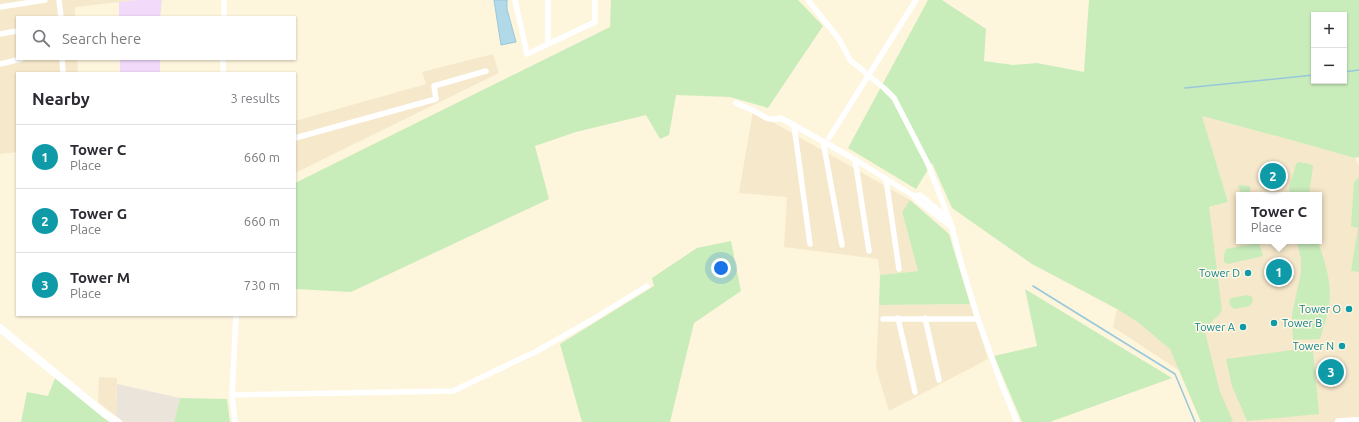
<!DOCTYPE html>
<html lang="en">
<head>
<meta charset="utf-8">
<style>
	:root { --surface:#fff; --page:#f2f2f3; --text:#2b2b33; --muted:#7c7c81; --line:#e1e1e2; --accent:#854e35 }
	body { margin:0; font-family:Ubuntu,sans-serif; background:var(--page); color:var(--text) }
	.controls { position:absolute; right:12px; top:12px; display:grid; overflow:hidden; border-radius:0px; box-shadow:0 1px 3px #0004 }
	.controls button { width:36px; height:36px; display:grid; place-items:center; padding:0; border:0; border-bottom:1px solid var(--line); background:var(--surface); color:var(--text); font:20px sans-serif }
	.you { position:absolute; left:721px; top:268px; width:14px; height:14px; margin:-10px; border:3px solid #fff; border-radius:50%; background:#1a73e8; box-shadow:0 0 0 6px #1a73e833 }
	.badge { display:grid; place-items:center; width:26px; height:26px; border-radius:50%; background:var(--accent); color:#fff; font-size:13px; font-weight:700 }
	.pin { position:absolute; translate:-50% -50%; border:2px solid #fff; box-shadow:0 1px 4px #0006 }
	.popup { position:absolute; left:1236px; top:192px; width:86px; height:52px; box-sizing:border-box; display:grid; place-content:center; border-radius:0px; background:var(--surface); filter:drop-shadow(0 1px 3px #0005); font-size:13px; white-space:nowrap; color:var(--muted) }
	.popup b { font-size:15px; color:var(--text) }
	.popup::after { content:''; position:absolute; left:50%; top:100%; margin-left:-8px; border:8px solid transparent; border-top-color:var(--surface) }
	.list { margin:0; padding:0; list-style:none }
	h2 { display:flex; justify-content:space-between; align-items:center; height:52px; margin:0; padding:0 16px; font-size:17px }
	h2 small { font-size:13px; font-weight:400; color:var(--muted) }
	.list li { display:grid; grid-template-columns:26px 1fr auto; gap:12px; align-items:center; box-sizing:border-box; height:64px; padding:0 16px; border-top:1px solid var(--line) }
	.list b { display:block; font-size:15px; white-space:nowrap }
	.list p { margin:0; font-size:13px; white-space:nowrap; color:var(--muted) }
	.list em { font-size:13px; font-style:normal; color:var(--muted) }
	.icon { flex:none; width:22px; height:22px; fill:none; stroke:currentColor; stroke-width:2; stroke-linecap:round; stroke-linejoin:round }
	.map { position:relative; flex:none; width:1359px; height:422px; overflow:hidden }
	.search { position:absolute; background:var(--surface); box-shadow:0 1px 3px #0004; left:16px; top:16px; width:280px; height:44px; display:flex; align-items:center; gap:10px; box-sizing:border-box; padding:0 14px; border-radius:0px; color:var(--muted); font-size:15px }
	.panel { position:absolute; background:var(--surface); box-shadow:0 1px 3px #0004; left:16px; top:72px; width:280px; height:244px; border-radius:0px }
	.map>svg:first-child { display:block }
	.residential { fill:#f6e8cb; fill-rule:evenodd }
	.industrial { fill:#ebe4da }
	.education { fill:#f2dafa }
	.green { fill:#c9ecbb; fill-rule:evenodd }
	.water { fill:#b1d9e8; stroke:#97c8db }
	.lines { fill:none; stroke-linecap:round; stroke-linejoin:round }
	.stream { stroke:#97c8db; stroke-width:1.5 }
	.street { stroke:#fff; stroke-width:5.5 }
	.secondary { stroke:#fff; stroke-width:8 }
	.culture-dot { fill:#0f9aa8; stroke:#fff8e5; stroke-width:1.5 }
	.labels { text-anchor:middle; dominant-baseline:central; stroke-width:3; stroke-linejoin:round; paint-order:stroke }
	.culture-label { font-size:11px; fill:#0d838f; stroke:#fff8e5; text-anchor:end }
</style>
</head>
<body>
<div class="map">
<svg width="1359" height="422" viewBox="0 0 1359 422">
	<rect width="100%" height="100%" fill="#fef5dd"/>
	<!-- residential -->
	<g class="residential">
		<polygon points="0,0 137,0 75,7 75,17 17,17 17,59 77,59 78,73 17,73 17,152 0,154"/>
		<polygon points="493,54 499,73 295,173 295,121 426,84 422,72"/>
		<polygon points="753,111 910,200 902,212 918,271 880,275 878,259 784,247 787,197 739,193"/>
		<path d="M1202 116 1291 140 1355 158 1359 167V422H1201L1180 371 1113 327 1117 309 1139 323 1194 212 1228 202ZM1239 195H1319V241H1239Z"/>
		<polygon points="970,304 988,359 889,411 876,368 879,305"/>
		<polygon points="99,377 117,378 116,416 98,402"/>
	</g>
	<!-- industrial -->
	<polygon class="industrial" points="117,384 180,398 174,422 124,422 116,416"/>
	<!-- education -->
	<g class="education">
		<polygon points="137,0 162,0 160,17 119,17 119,2"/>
		<rect x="120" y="59" width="40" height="14"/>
	</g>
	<!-- green -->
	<g class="green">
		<polygon points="611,0 798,0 823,26 768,108 730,97 676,95 669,135 660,139 646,115 576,132 535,146 549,199 351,292 295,289 295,183 610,27"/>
		<path d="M928 0H942L986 29 984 61 1013 65 1037 63 1084 72 1089 0H1359V157L1355 158 1291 140 1202 116 1228 202 1209 207 1222 310 1219 315 1214 319 1205 332 1220 392 1233 421 1229 422H1201L1170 349 1139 323 1117 309 1032 264 952 208 932 163 916 189 848 148ZM1314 15H1344V81H1314Z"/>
		<polygon points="1299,162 1310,164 1313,166 1309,195 1289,195 1289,188 1296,164"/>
		<polygon points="1359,177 1359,272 1351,271 1358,228 1351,226 1354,182"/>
		<polygon points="1238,185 1250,186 1250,195 1241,195"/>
		<polygon points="910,200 949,234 970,304 879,305 880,275 918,271 902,212"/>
		<polygon points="731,241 741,291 694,323 670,422 582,422 560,344 654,286 652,278 697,248"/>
		<path d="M1297 241H1318C1324 259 1330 277 1330 296 1330 310 1324 325 1320 339L1293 340 1292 315 1301 272V259Z"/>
		<polygon points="1259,243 1263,256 1228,264 1224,262 1224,255 1226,249"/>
		<polygon points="1025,289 1172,378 1050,422 1022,422 994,356 1037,346"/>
		<polygon points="1248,295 1252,297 1253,301 1250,306 1234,309 1230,305 1229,301 1231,298"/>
		<polygon points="1293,350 1313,351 1319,414 1247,421 1232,386 1226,359"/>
		<polygon points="55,378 111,422 21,422 27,392 48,396"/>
		<polygon points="180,398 227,399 230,422 174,422"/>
	</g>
	<!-- water -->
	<polygon class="water" points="494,0 507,0 507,9 516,42 501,45"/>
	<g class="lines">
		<!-- stream -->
		<g class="stream">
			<polyline points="1344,72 1359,70"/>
			<polyline points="1185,88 1314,75"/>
			<polyline points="1033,286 1175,374 1195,422"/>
		</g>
		<!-- street -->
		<g class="street">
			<polyline points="59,0 61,17"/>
			<polyline points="515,0 527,54 595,22 595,0"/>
			<polyline points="548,0 548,44"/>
			<polyline points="808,0 839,39 850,60 884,88 894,98 928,164 951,224 962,266 978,319 1001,383 1017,422"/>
			<polyline points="0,7 45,0"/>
			<polyline points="224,17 224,0"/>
			<polyline points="0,34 17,31"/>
			<polyline points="62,59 63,73"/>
			<polyline points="0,64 21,59"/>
			<polyline points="223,73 223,59"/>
			<path d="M736 103C742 106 748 108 754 111 765 116 767 122 781 118L849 156 914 196 917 200 953 228"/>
			<polyline points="794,125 810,244"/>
			<polyline points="295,138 436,99 434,86 486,71"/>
			<polyline points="829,138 916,0"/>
			<polyline points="823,141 842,245"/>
			<polyline points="855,159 869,251"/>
			<polyline points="886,179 899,269"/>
			<polyline points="914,196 920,195 949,219"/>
			<polyline points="898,318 915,392"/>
			<polyline points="925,318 939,380"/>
			<polyline points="883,319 978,319"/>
			<polyline points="232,395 453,391 537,351 590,321 647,286"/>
			<polyline points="235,422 232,395 236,315"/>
		</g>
		<!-- secondary -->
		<g class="secondary">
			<polyline points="0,328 105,414 117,422"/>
			<polyline points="1339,422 1359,421"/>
		</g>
	</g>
	<!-- markers -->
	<g class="culture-dot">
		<circle cx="1248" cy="273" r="4"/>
		<circle cx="1349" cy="309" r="4"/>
		<circle cx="1274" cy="323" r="4"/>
		<circle cx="1243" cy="327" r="4"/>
		<circle cx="1342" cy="346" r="4"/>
	</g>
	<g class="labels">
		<!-- culture labels -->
		<g class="culture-label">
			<text x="1240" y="273">Tower D</text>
			<text x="1341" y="309">Tower O</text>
			<text x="1282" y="323" text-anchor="start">Tower B</text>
			<text x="1235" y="327">Tower A</text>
			<text x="1334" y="346">Tower N</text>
		</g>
	</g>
</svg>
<div class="controls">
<button>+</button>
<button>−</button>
</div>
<div class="you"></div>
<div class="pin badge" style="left:1279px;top:272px;background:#0f9aa8">1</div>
<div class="popup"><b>Tower C</b>Place</div>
<div class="pin badge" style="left:1273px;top:176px;background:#0f9aa8">2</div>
<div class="pin badge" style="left:1331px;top:372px;background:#0f9aa8">3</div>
<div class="search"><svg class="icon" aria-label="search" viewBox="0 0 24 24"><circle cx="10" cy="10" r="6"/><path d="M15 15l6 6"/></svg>Search here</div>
<section class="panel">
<h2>Nearby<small>3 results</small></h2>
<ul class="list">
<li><span class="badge" style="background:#0f9aa8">1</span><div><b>Tower C</b><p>Place</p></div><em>660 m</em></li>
<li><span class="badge" style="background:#0f9aa8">2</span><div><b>Tower G</b><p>Place</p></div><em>660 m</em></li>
<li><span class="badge" style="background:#0f9aa8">3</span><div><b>Tower M</b><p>Place</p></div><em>730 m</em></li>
</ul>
</section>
</div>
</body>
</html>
